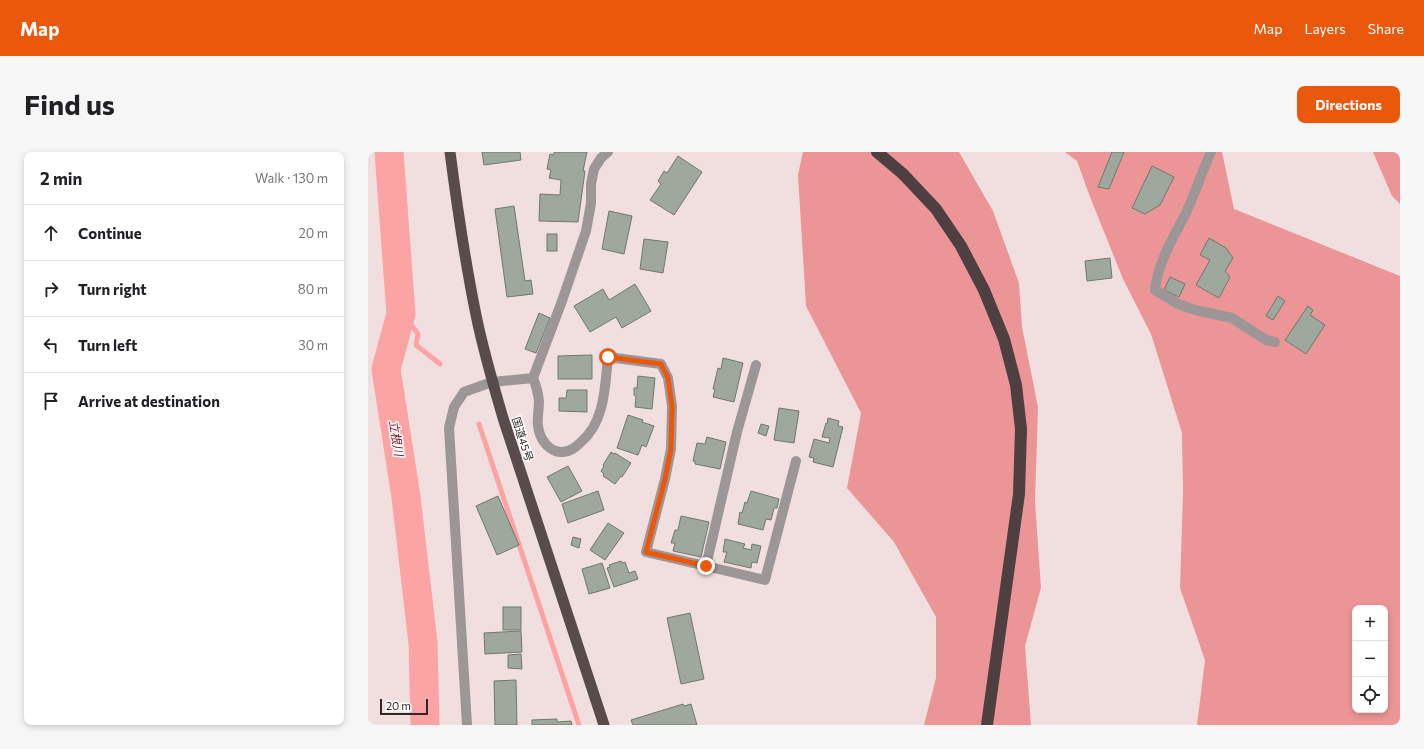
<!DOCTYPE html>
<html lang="en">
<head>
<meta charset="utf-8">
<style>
	:root { --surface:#fff; --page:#f6f6f6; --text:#202124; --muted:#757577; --line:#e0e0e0; --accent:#ea580c }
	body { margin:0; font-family:Commissioner,"Noto Sans JP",sans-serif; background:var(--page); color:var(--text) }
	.controls { position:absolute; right:12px; bottom:12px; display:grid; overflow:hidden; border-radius:8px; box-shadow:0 2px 6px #0003 }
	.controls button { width:36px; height:36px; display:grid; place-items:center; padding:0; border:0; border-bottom:1px solid var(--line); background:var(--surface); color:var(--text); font:20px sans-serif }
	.scale { position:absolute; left:12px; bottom:10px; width:48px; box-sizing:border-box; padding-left:4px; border:2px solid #2f2828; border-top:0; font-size:11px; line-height:14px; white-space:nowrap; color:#2f2828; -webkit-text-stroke:3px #fff; paint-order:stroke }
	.stop { position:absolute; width:12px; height:12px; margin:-9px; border:3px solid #ea580c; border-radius:50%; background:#fff }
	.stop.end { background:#ea580c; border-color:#fff; box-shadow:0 1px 4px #0008 }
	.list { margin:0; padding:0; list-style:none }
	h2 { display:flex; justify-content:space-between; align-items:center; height:52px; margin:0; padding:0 16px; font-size:17px }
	h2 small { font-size:13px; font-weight:400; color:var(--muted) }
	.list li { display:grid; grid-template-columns:26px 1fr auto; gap:12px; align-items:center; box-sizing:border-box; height:56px; padding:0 16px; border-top:1px solid var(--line) }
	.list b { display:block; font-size:15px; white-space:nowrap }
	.list em { font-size:13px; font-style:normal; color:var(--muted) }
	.icon { flex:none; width:22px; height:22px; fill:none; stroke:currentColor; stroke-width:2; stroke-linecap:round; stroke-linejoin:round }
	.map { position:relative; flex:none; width:1032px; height:573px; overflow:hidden; border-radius:8px }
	header { display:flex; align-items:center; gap:24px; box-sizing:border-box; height:56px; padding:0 20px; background:var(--accent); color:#fff }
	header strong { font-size:19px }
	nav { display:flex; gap:22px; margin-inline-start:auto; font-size:14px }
	.intro { display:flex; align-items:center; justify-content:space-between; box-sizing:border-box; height:96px; padding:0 24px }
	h1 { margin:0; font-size:28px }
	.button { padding:10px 18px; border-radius:8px; background:var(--accent); color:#fff; font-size:14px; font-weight:700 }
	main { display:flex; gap:24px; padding:0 24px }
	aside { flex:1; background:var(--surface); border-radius:8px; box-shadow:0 2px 6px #0003 }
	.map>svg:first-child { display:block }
	.forest { fill:#ec9596; fill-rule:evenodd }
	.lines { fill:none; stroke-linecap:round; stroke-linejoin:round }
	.stream { stroke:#fca3a4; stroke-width:5 }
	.river { stroke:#fca3a4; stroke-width:29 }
	.building { fill:#9fa89c; stroke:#6f786d }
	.minor { stroke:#9d9696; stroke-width:10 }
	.trunk { stroke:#584b4b; stroke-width:11 }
	.motorway { stroke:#4e4040; stroke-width:12 }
	.route { stroke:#ea580c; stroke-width:5 }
	.labels { text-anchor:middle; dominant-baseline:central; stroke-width:3; stroke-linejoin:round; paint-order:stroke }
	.street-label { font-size:11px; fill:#2f2828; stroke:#fff }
	.water-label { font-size:12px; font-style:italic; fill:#7c1626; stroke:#fff }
</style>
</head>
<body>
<header>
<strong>Map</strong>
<nav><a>Map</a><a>Layers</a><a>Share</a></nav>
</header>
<div class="intro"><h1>Find us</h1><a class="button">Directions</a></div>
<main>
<aside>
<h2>2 min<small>Walk · 130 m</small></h2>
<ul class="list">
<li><svg class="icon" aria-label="ahead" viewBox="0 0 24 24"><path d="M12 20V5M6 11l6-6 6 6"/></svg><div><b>Continue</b></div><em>20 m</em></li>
<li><svg class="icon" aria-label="right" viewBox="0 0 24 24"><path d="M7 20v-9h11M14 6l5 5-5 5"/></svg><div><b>Turn right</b></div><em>80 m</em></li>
<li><svg class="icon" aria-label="left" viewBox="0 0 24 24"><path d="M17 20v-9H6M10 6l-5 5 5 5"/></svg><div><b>Turn left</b></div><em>30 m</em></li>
<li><svg class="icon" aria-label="arrive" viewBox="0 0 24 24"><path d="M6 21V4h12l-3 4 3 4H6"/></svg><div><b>Arrive at destination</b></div></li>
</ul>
</aside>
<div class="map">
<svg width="1032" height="573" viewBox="0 0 1032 573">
	<rect width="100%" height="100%" fill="#f1dfdf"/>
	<!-- forest -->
	<g class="forest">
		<polygon points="435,0 591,0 625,59 651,131 654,175 670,255 667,349 673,436 657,494 663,573 556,573 568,526 568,465 526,390 479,336 493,261 438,154 430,23"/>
		<path d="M697 0H854L866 57 1032 124V573H829L837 508 812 436 815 341 814 281 783 182 755 127 722 45 709 9ZM987 456H1017V558H987Z"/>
		<polygon points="1005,0 1032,0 1032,52 1024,44"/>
	</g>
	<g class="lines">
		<!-- stream -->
		<g class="stream">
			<polyline points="33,162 45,175 50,182 48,193 72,212"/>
			<polyline points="111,272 211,573"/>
		</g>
		<!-- river -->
		<polyline class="river" points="21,0 33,162 18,217 38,345 55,491 57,573"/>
	</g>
	<!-- building -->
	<g class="building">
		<polygon points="114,0 152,0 153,8 116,13"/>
		<polygon points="186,0 219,0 215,19 217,19 210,70 171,69 172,42 192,43 193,28 181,26 183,18 179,17 182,2 186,3"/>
		<polygon points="744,0 756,0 741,37 730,35"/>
		<polygon points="310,4 334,20 306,63 282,48 293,32 290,29 296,19 299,21"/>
		<polygon points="784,14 806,25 792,53 777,62 764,56"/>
		<polygon points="146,54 157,129 163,128 165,142 139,145 127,57"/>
		<polygon points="241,59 264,64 256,102 234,97"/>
		<rect x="179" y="82" width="10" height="17"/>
		<polygon points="841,86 858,96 865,106 857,119 862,125 851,146 828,133 842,108 832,103"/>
		<polygon points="276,87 300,90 295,121 272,117"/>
		<polygon points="742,106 744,126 719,129 717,109"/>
		<polygon points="802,125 817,132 811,145 796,138"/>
		<polygon points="267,132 283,159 254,176 248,165 222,180 206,154 235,137 241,148"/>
		<polygon points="910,144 917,149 905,168 898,164"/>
		<polygon points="940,154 945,158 942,163 957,173 938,202 917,188"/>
		<polygon points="171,161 182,166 168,201 157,197"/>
		<polygon points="224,203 224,227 190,227 190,204"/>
		<polygon points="355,206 375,211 366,250 345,245 347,237 345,237 350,216 353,217"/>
		<polygon points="270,224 287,226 284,257 267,255 268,244 266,243 266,236 269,236"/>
		<polygon points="199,238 219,238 219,260 191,259 191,246 198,246"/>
		<polygon points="411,256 431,259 426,291 406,288"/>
		<polygon points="260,263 275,268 274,270 286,274 278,295 274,293 270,303 249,296"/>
		<polygon points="460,266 471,269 470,274 475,275 465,315 445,310 446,306 441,305 446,287 461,291 462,286 454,285 458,271 459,272"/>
		<polygon points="393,272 401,274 398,284 390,281"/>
		<polygon points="339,285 358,290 352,317 327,312 327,309 325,309 329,291 337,292"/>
		<polygon points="243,300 246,302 247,301 263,311 254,325 253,324 247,332 235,324 236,322 233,319 236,314 235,313"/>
		<polygon points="200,314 214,339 193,350 179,325"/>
		<polygon points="230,339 236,358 200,371 194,352"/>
		<polygon points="383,339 411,347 409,356 406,356 403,368 398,367 395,378 370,372 372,360 374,361 377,350 379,351"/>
		<polygon points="130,344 151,393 129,403 108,354"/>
		<polygon points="313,364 341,370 333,405 305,399 307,391 303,391 307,378 310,378"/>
		<polygon points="240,371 256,381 237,408 222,398"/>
		<polygon points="205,385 213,387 211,396 203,393"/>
		<polygon points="357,387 377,392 375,396 383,398 384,392 393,394 389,411 384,410 383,416 356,410 359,400 355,400"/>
		<polygon points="253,409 254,411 257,410 261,421 267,419 270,427 246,435 239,416 242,415 241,413"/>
		<polygon points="234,411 242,436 221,442 214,417"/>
		<rect x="135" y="455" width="18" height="23"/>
		<polygon points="322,461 336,527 313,532 299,466"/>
		<polygon points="153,479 154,500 117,502 116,481"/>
		<polygon points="153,502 154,517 140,516 140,503"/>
		<polygon points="148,528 149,573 127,573 126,529"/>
		<polygon points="315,552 316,554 323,552 329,573 265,573 263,568"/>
		<polygon points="189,567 189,570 203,569 204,573 164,573 164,568"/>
	</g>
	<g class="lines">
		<!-- minor -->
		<g class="minor">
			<path d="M843 0C834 20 827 41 818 61 805 86 790 110 787 138L810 152 827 158 864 166 898 188 907 190"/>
			<path d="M165 226C168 233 170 241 171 249 171 262 167 272 173 285 177 293 185 301 195 300 203 299 207 296 213 290 237 270 237 234 240 205L293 212 300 226 304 254 303 297 297 327 278 400 397 428 428 309"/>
			<polyline points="338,414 369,280 388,213"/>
			<polyline points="99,573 81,276 86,255 96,240 124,230 165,226 194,149 218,79 223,51 223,32 226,17 233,6 240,0"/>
		</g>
		<!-- trunk -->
		<path class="trunk" d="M82 0C89 54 97 109 108 163 115 197 125 232 135 266L236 573"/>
		<!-- motorway -->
		<polyline class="motorway" points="509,0 535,22 568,57 593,94 616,138 636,187 648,233 653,277 651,342 619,573"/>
	</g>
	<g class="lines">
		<!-- route -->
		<polyline class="route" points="240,205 293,212 300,226 304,254 303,297 297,327 278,400 338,414"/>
	</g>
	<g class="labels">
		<!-- street labels -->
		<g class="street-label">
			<text transform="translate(155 287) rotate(72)">国道45号</text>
		</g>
		<!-- water labels -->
		<g class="water-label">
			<text transform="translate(29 286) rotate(81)">立根川</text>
		</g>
	</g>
</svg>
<div class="controls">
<button>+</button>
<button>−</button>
<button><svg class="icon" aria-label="locate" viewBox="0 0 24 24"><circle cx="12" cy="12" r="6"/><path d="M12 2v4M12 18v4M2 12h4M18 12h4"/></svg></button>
</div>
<div class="scale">20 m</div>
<div class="stop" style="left:240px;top:205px"></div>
<div class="stop end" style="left:338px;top:414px"></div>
</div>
</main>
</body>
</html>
